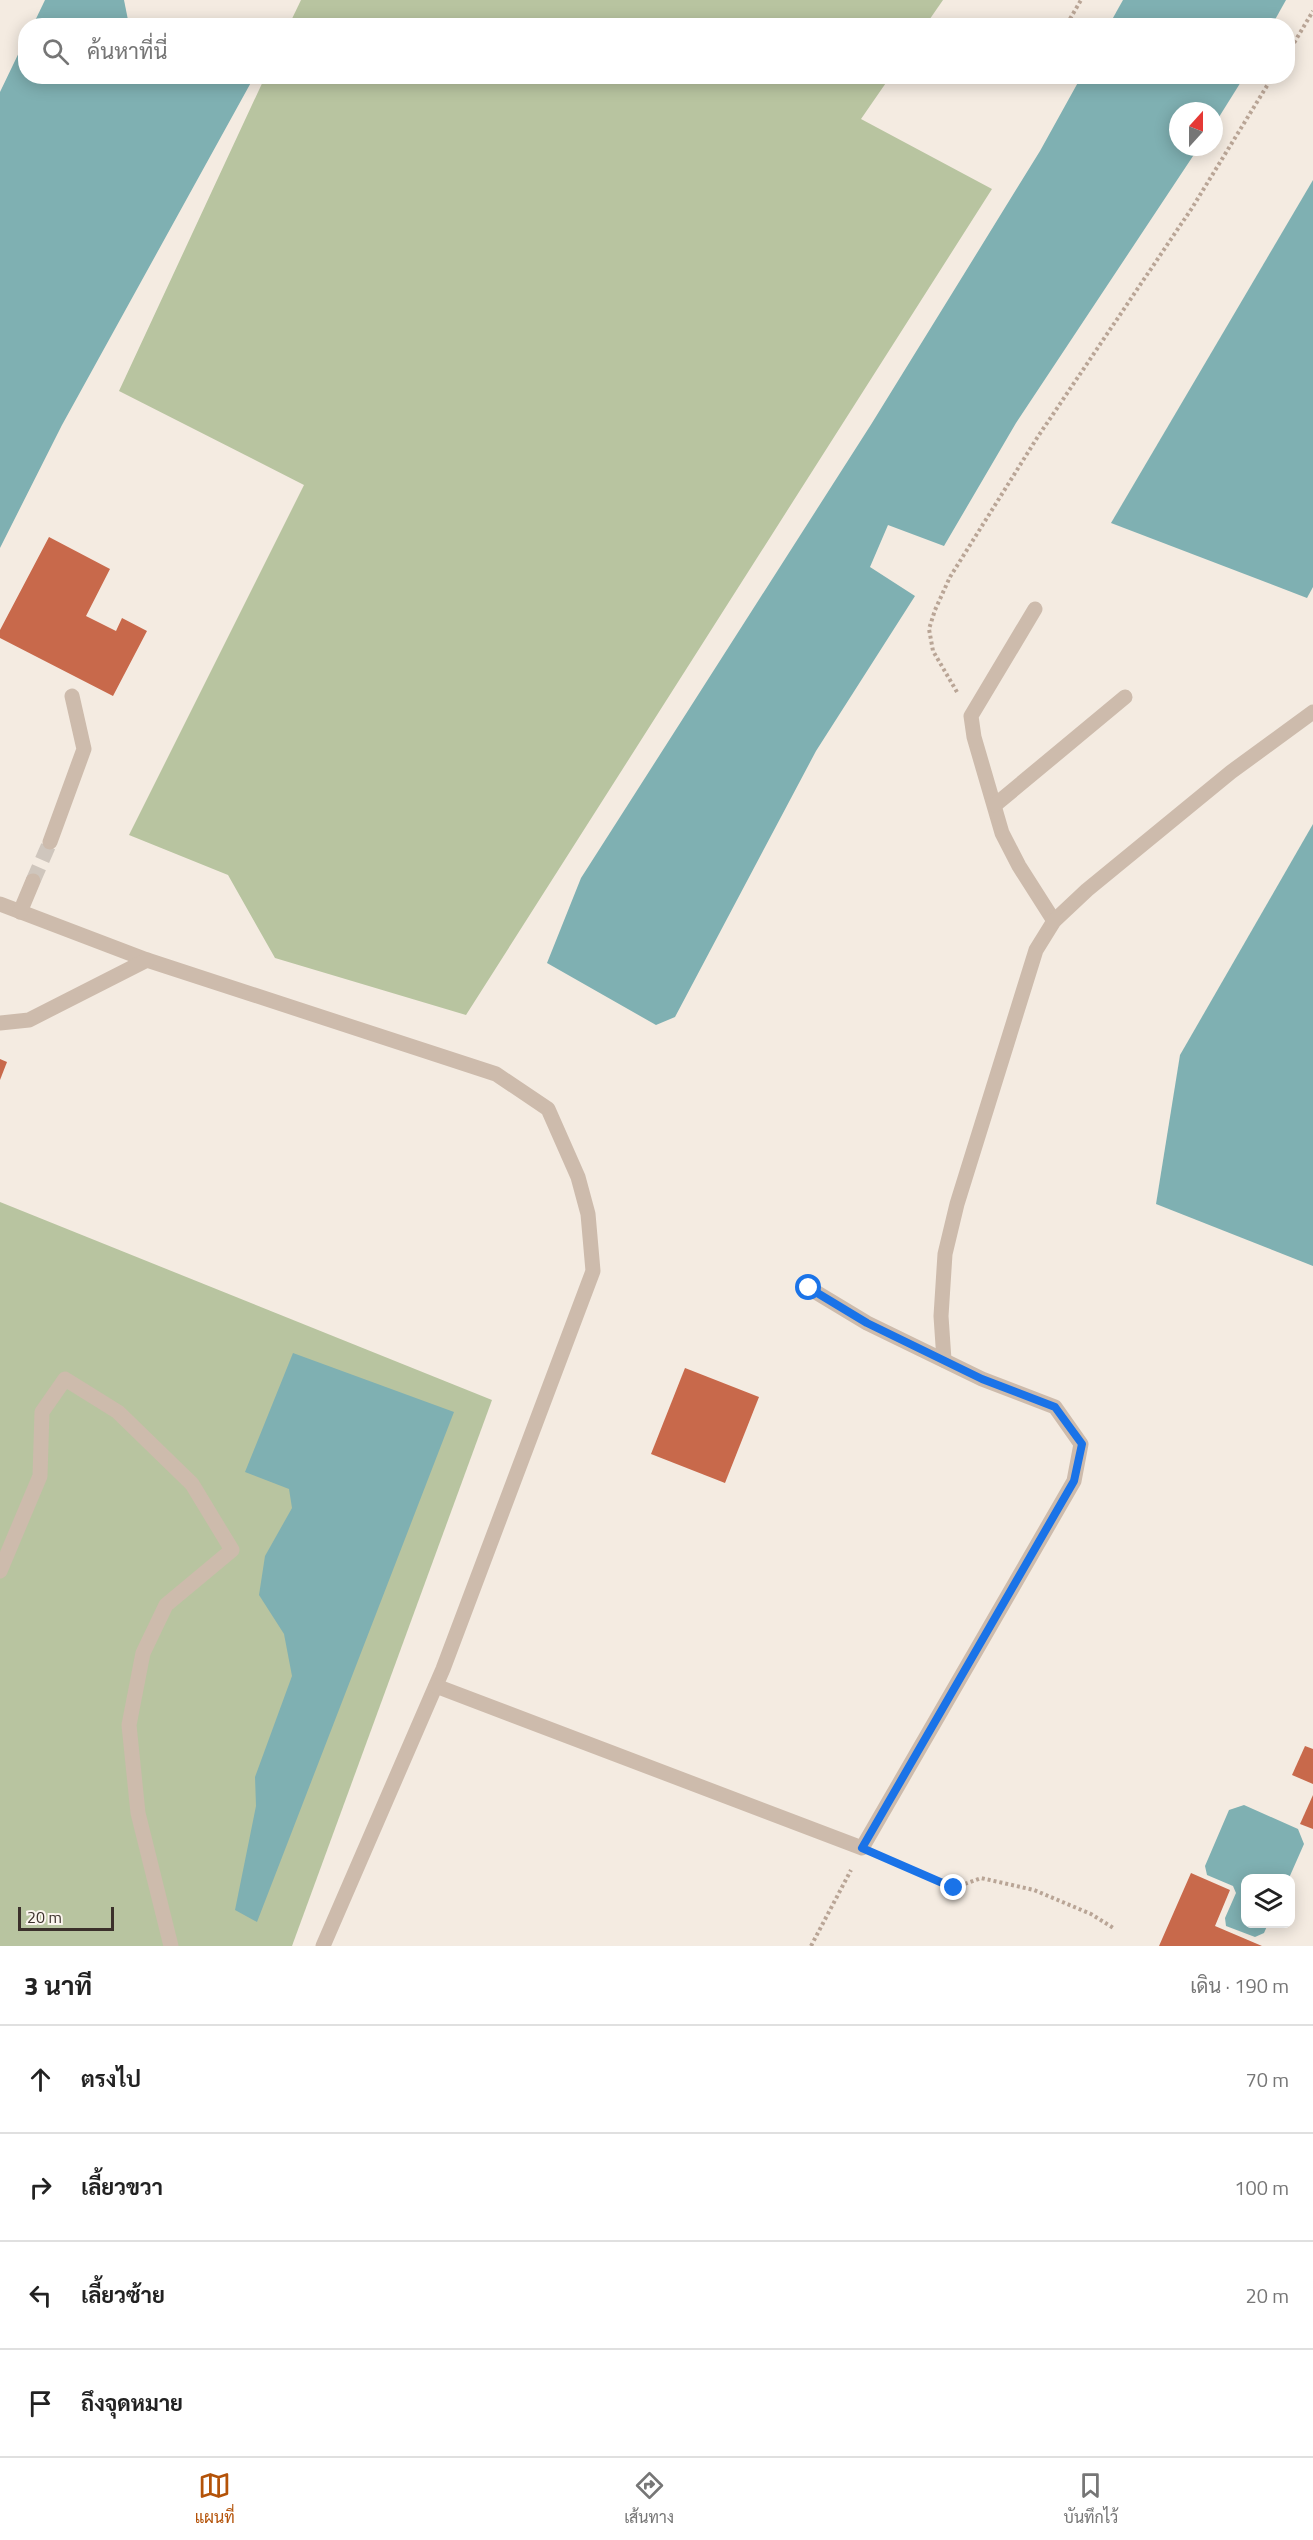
<!DOCTYPE html>
<html lang="th">
<head>
<meta charset="utf-8">
<style>
	:root { --surface:#fff; --page:#f6f6f6; --text:#222; --muted:#767676; --line:#e0e0e0; --accent:#b45309 }
	body { margin:0; font-family:"Titillium Web",Sarabun,sans-serif; background:var(--page); color:var(--text) }
	.controls { position:absolute; right:18px; bottom:18px; display:grid; overflow:hidden; border-radius:12px; box-shadow:0 3px 15px #0003 }
	.controls button { width:54px; height:54px; display:grid; place-items:center; padding:0; border:0; border-bottom:2px solid var(--line); background:var(--surface); color:var(--text); font:30px sans-serif }
	.compass { position:absolute; left:1169px; top:102px; width:54px; height:54px; border-radius:50%; background:var(--surface); box-shadow:0 3px 15px #0003; rotate:21deg }
	.scale { position:absolute; left:18px; bottom:15px; width:96px; box-sizing:border-box; padding-left:6px; border:3px solid #3b302b; border-top:0; font-size:16px; line-height:21px; white-space:nowrap; color:#3b302b; -webkit-text-stroke:4px #fbf5ee; paint-order:stroke }
	.stop { position:absolute; width:18px; height:18px; margin:-14px; border:4px solid #1a73e8; border-radius:50%; background:#fff }
	.stop.end { background:#1a73e8; border-color:#fff; box-shadow:0 2px 6px #0008 }
	.list { margin:0; padding:0; list-style:none }
	h2 { display:flex; justify-content:space-between; align-items:center; height:78px; margin:0; padding:0 24px; font-size:26px }
	h2 small { font-size:20px; font-weight:400; color:var(--muted) }
	.list li { display:grid; grid-template-columns:39px 1fr auto; gap:18px; align-items:center; box-sizing:border-box; height:108px; padding:0 24px; border-top:2px solid var(--line) }
	.list b { display:block; font-size:22px; white-space:nowrap }
	.list em { font-size:20px; font-style:normal; color:var(--muted) }
	.icon { flex:none; width:33px; height:33px; fill:none; stroke:currentColor; stroke-width:2; stroke-linecap:round; stroke-linejoin:round }
	.map { position:relative; flex:none; width:1313px; height:1946px; overflow:hidden }
	.search { position:absolute; background:var(--surface); box-shadow:0 3px 15px #0003; left:18px; right:18px; top:18px; height:66px; display:flex; align-items:center; gap:15px; box-sizing:border-box; padding:0 21px; border-radius:24px; color:var(--muted); font-size:22px }
	.sheet { height:510px; background:var(--surface) }
	nav { display:flex; justify-content:space-around; align-items:center; box-sizing:border-box; height:84px; border-top:2px solid var(--line); background:var(--surface); font-size:16px; color:var(--muted) }
	nav a { display:grid; justify-items:center; gap:3px }
	nav .on { color:var(--accent) }
	.map>svg:first-child { display:block }
	.green { fill:#b8c4a0 }
	.water { fill:#7fb0b2 }
	.building { fill:#c8694b }
	.lines { fill:none; stroke-linecap:round; stroke-linejoin:round }
	.minor-tunnel { stroke:#cfc6bd; stroke-width:15; stroke-dasharray:15 8; stroke-linecap:butt }
	.path { stroke:#b9a596; stroke-width:4; stroke-dasharray:3 3; stroke-linecap:butt }
	.minor { stroke:#cdbbac; stroke-width:15 }
	.route { stroke:#1a73e8; stroke-width:8 }
</style>
</head>
<body>
<div class="map">
<svg width="1313" height="1946" viewBox="0 0 1313 1946">
	<rect width="100%" height="100%" fill="#f4ebe1"/>
	<!-- green -->
	<g class="green">
		<polygon points="301,0 943,0 925,26 289,25"/>
		<polygon points="265,77 890,77 861,119 992,189 466,1015 275,958 228,875 129,835 304,485 119,391"/>
		<polygon points="0,1202 492,1400 292,1946 0,1946"/>
	</g>
	<!-- water -->
	<g class="water">
		<polygon points="45,0 124,0 129,25 33,25"/>
		<polygon points="1123,0 1286,0 1272,25 1109,25"/>
		<polygon points="25,40 26,76 254,77 62,425 0,548 0,92"/>
		<polygon points="1081,77 1244,77 1214,125 1214,111 1178,111 1178,147 1199,147 1016,423 944,546 888,525 870,567 915,596 816,751 675,1017 656,1025 547,963 581,878 872,423 1040,151"/>
		<polygon points="1313,180 1313,587 1307,598 1111,523"/>
		<polygon points="1313,824 1313,1266 1156,1204 1180,1055"/>
		<polygon points="293,1353 454,1412 257,1922 235,1910 256,1806 255,1777 292,1676 284,1634 259,1595 265,1556 292,1508 289,1489 245,1472"/>
		<polygon points="1244,1805 1298,1829 1304,1844 1289,1878 1246,1878 1246,1924 1268,1924 1264,1933 1255,1937 1226,1926 1225,1918 1236,1893 1233,1886 1207,1875 1205,1866 1229,1810"/>
	</g>
	<!-- building -->
	<g class="building">
		<polygon points="49,537 110,569 86,616 116,631 122,618 147,631 113,696 0,638 0,630"/>
		<polygon points="0,1059 7,1062 0,1080"/>
		<polygon points="685,1368 759,1397 725,1483 651,1454"/>
		<polygon points="1305,1746 1313,1749 1313,1784 1292,1775"/>
		<polygon points="1313,1795 1313,1829 1300,1824"/>
		<polygon points="1191,1873 1230,1890 1215,1926 1262,1946 1159,1946"/>
	</g>
	<g class="lines">
		<!-- minor-tunnel -->
		<polyline class="minor-tunnel" points="33,881 50,842"/>
		<!-- path -->
		<g class="path">
			<polyline points="1067,24 1081,0"/>
			<polyline points="1288,53 1313,11"/>
			<polyline points="957,692 933,651 929,629 935,610 950,577 1037,438 1192,208 1273,76"/>
			<polyline points="882,1857 954,1888 981,1878 1034,1890 1091,1914 1115,1929"/>
			<polyline points="811,1946 851,1870"/>
		</g>
		<!-- minor -->
		<g class="minor">
			<polyline points="1035,609 971,716 974,737 1002,833 1019,866 1054,921"/>
			<polyline points="995,805 1125,697"/>
			<polyline points="50,842 84,749 72,696"/>
			<polyline points="0,904 147,960 496,1074 548,1109 578,1177 588,1214 593,1271 443,1669 323,1946"/>
			<polyline points="20,912 33,881"/>
			<polyline points="0,1023 29,1020 147,960"/>
			<polyline points="944,1360 941,1316 945,1254 957,1204 1036,950 1054,921 1087,890 1231,772 1313,712"/>
			<polyline points="0,1571 40,1476 42,1412 65,1379 118,1412 192,1484 232,1550 166,1605 143,1653 129,1725 138,1813 171,1946"/>
			<polyline points="436,1686 862,1848 1074,1481 1081,1444 1055,1407 982,1379 867,1323 809,1288"/>
		</g>
	</g>
	<g class="lines">
		<!-- route -->
		<polyline class="route" points="809,1288 867,1323 982,1379 1055,1407 1082,1444 1074,1481 862,1848 954,1888"/>
	</g>
</svg>
<div class="controls">
<button><svg class="icon" aria-label="layers" viewBox="0 0 24 24"><path d="M12 4l9 5-9 5-9-5zM3 14l9 5 9-5"/></svg></button>
</div>
<svg class="compass" viewBox="-18 -18 36 36"><path d="M0-13l5 13h-10z" fill="#e53935"/><path d="M0 13l5-13h-10z" fill="#767676"/></svg>
<div class="scale">20 m</div>
<div class="stop" style="left:809px;top:1288px"></div>
<div class="stop end" style="left:954px;top:1888px"></div>
<div class="search"><svg class="icon" aria-label="search" viewBox="0 0 24 24"><circle cx="10" cy="10" r="6"/><path d="M15 15l6 6"/></svg>ค้นหาที่นี่</div>
</div>
<section class="sheet">
<h2>3 นาที<small>เดิน · 190 m</small></h2>
<ul class="list">
<li><svg class="icon" aria-label="ahead" viewBox="0 0 24 24"><path d="M12 20V5M6 11l6-6 6 6"/></svg><div><b>ตรงไป</b></div><em>70 m</em></li>
<li><svg class="icon" aria-label="right" viewBox="0 0 24 24"><path d="M7 20v-9h11M14 6l5 5-5 5"/></svg><div><b>เลี้ยวขวา</b></div><em>100 m</em></li>
<li><svg class="icon" aria-label="left" viewBox="0 0 24 24"><path d="M17 20v-9H6M10 6l-5 5 5 5"/></svg><div><b>เลี้ยวซ้าย</b></div><em>20 m</em></li>
<li><svg class="icon" aria-label="arrive" viewBox="0 0 24 24"><path d="M6 21V4h12l-3 4 3 4H6"/></svg><div><b>ถึงจุดหมาย</b></div></li>
</ul>
</section>
<nav>
<a class="on"><svg class="icon" aria-label="map" viewBox="0 0 24 24"><path d="M3 6l6-2 6 2 6-2v14l-6 2-6-2-6 2zM9 4v14M15 6v14"/></svg>แผนที่</a>
<a><svg class="icon" aria-label="directions" viewBox="0 0 24 24"><path d="M12 3l9 9-9 9-9-9zM9 14v-3h6M13 9l2 2-2 2"/></svg>เส้นทาง</a>
<a><svg class="icon" aria-label="saved" viewBox="0 0 24 24"><path d="M7 4h10v16l-5-4-5 4z"/></svg>บันทึกไว้</a>
</nav>
</body>
</html>
